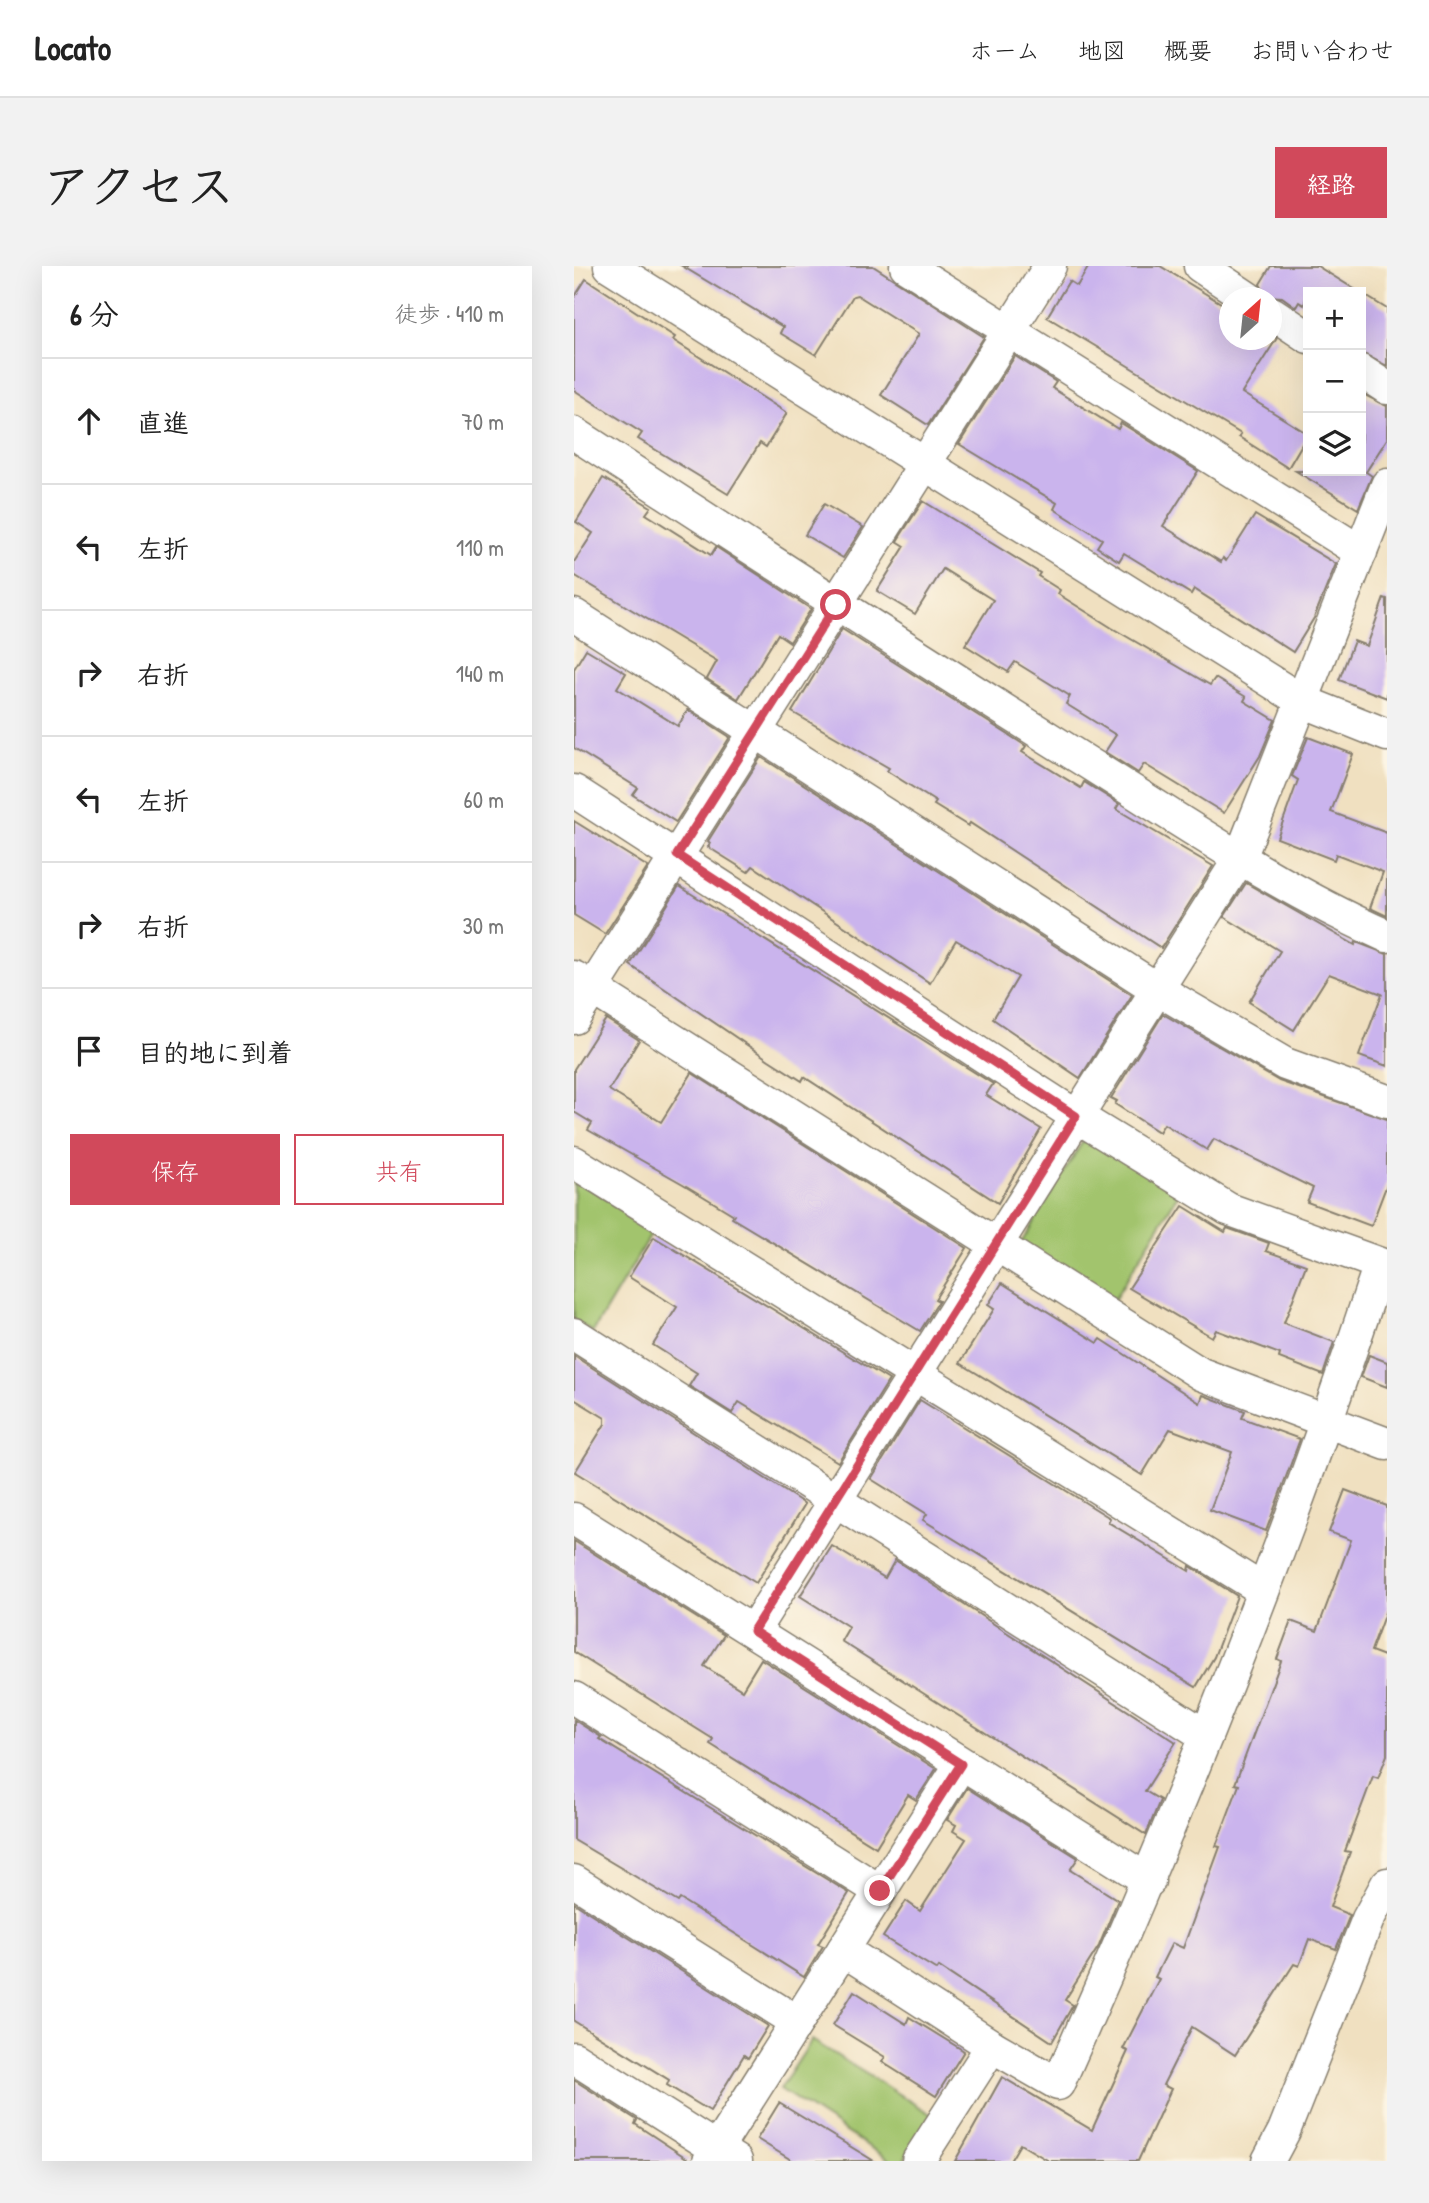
<!DOCTYPE html>
<html lang="ja">
<head>
<meta charset="utf-8">
<style>
	:root { --surface:#fff; --page:#f2f2f2; --text:#222; --muted:#767676; --line:#e0e0e0; --accent:#d1495b }
	body { margin:0; font-family:"Patrick Hand","Klee One",sans-serif; background:var(--page); color:var(--text) }
	.controls { position:absolute; right:21px; top:21px; display:grid; overflow:hidden; border-radius:0px; box-shadow:0 7px 28px #0002 }
	.controls button { width:63px; height:63px; display:grid; place-items:center; padding:0; border:0; border-bottom:2px solid var(--line); background:var(--surface); color:var(--text); font:35px sans-serif }
	.compass { position:absolute; left:645px; top:21px; width:63px; height:63px; border-radius:50%; background:var(--surface); box-shadow:0 7px 28px #0002; rotate:27deg }
	.stop { position:absolute; width:21px; height:21px; margin:-16px; border:5px solid #d1495b; border-radius:50%; background:#fff }
	.stop.end { background:#d1495b; border-color:#fff; box-shadow:0 2px 7px #0008 }
	.list { margin:0; padding:0; list-style:none }
	h2 { display:flex; justify-content:space-between; align-items:center; height:91px; margin:0; padding:0 28px; font-size:30px }
	h2 small { font-size:23px; font-weight:400; color:var(--muted) }
	.list li { display:grid; grid-template-columns:46px 1fr auto; gap:21px; align-items:center; box-sizing:border-box; height:126px; padding:0 28px; border-top:2px solid var(--line) }
	.list b { display:block; font-size:26px; white-space:nowrap }
	.list em { font-size:23px; font-style:normal; color:var(--muted) }
	.actions { display:flex; gap:14px; padding:21px 28px }
	.actions a { flex:1; padding:16px 0; border:2px solid var(--accent); border-radius:0px; text-align:center; font-size:24px; color:var(--accent) }
	.actions .main { background:var(--accent); color:#fff }
	.icon { flex:none; width:38px; height:38px; fill:none; stroke:currentColor; stroke-width:2; stroke-linecap:round; stroke-linejoin:round }
	.map { position:relative; flex:none; width:813px; height:1895px; overflow:hidden; border-radius:0px }
	header { display:flex; align-items:center; gap:42px; box-sizing:border-box; height:98px; padding:0 35px; background:var(--surface); border-bottom:2px solid var(--line) }
	header strong { font-size:33px }
	nav { display:flex; gap:38px; margin-inline-start:auto; font-size:24px }
	.intro { display:flex; align-items:center; justify-content:space-between; box-sizing:border-box; height:168px; padding:0 42px }
	h1 { margin:0; font-size:49px }
	.button { padding:18px 32px; border-radius:0px; background:var(--accent); color:#fff; font-size:24px; font-weight:700 }
	main { display:flex; gap:42px; padding:0 42px }
	aside { flex:1; background:var(--surface); border-radius:0px; box-shadow:0 7px 28px #0002 }
	.map>svg:first-child { display:block }
	.green { fill:#a2c46d; stroke:#5f7044; stroke-width:2 }
	.building { fill:#cab4ed }
	.lines { fill:none; stroke-linecap:round; stroke-linejoin:round }
	.street-casing { stroke:#867e6e; stroke-width:35 }
	.street { stroke:#fff; stroke-width:32 }
	.route { stroke:#d1495b; stroke-width:9 }
</style>
</head>
<body>
<header>
<strong>Locato</strong>
<nav><a>ホーム</a><a>地図</a><a>概要</a><a>お問い合わせ</a></nav>
</header>
<div class="intro"><h1>アクセス</h1><a class="button">経路</a></div>
<main>
<aside>
<h2>6 分<small>徒歩 · 410 m</small></h2>
<ul class="list">
<li><svg class="icon" aria-label="ahead" viewBox="0 0 24 24"><path d="M12 20V5M6 11l6-6 6 6"/></svg><div><b>直進</b></div><em>70 m</em></li>
<li><svg class="icon" aria-label="left" viewBox="0 0 24 24"><path d="M17 20v-9H6M10 6l-5 5 5 5"/></svg><div><b>左折</b></div><em>110 m</em></li>
<li><svg class="icon" aria-label="right" viewBox="0 0 24 24"><path d="M7 20v-9h11M14 6l5 5-5 5"/></svg><div><b>右折</b></div><em>140 m</em></li>
<li><svg class="icon" aria-label="left" viewBox="0 0 24 24"><path d="M17 20v-9H6M10 6l-5 5 5 5"/></svg><div><b>左折</b></div><em>60 m</em></li>
<li><svg class="icon" aria-label="right" viewBox="0 0 24 24"><path d="M7 20v-9h11M14 6l5 5-5 5"/></svg><div><b>右折</b></div><em>30 m</em></li>
<li><svg class="icon" aria-label="arrive" viewBox="0 0 24 24"><path d="M6 21V4h12l-3 4 3 4H6"/></svg><div><b>目的地に到着</b></div></li>
</ul>
<div class="actions"><a class="main">保存</a><a>共有</a></div>
</aside>
<div class="map">
<svg width="813" height="1895" viewBox="0 0 813 1895">
	<rect width="100%" height="100%" fill="#fcf5e5"/>
	<filter id="ink" filterUnits="userSpaceOnUse"><feTurbulence type="fractalNoise" baseFrequency=".0143" numOctaves="2"/><feDisplacementMap in="SourceGraphic" scale="14" xChannelSelector="R" yChannelSelector="G"/><feConvolveMatrix kernelMatrix="1 2 1 2 8 2 1 2 1" color-interpolation-filters="sRGB"/></filter>
	<filter id="wash" filterUnits="userSpaceOnUse"><feTurbulence type="fractalNoise" baseFrequency=".00686" numOctaves="4" result="noise"/><feDisplacementMap in="SourceGraphic" scale="28" xChannelSelector="R" yChannelSelector="G"/><feGaussianBlur stdDeviation="1.57" result="paint"/><feColorMatrix in="noise" values="0 0 0 0 0 0 0 0 0 0 0 0 0 0 0 0 0 1.4 0 .05"/><feComposite in="paint" operator="in"/></filter>
	<g filter="url(#wash)">
		<rect width="100%" height="100%" fill="#f0e0c0"/>
		<!-- green -->
		<g class="green">
			<polygon points="512,870 605,927 540,1034 447,977"/>
			<polygon points="0,912 81,962 19,1066 0,1054"/>
			<polygon points="238,1774 358,1849 329,1895 317,1895 206,1823"/>
		</g>
		<g id="blocks">
			<!-- building -->
			<g class="building">
				<polygon points="108,0 299,0 410,71 354,159 307,129 345,68 283,29 279,30 242,89 206,67 209,61"/>
				<polygon points="515,0 586,0 655,42 655,74 697,74 697,69 703,72 668,127 734,168 714,202 665,171 667,168 473,51 495,15 503,20"/>
				<polygon points="697,0 743,0 785,26 734,26 730,39 725,36 722,41 708,31 692,30 686,18"/>
				<polygon points="12,13 101,71 99,74 213,147 192,181 186,177 154,228 64,173 68,167 0,124 0,32"/>
				<polygon points="787,27 813,43 813,100 787,87"/>
				<polygon points="441,90 482,116 478,122 544,163 547,157 624,205 589,260 647,296 649,292 652,295 681,249 762,298 740,352 719,386 620,323 617,328 550,287 545,295 523,281 528,273 480,243 483,237 385,178"/>
				<polygon points="787,127 813,140 813,173 792,206 798,210 784,243 722,205 787,205"/>
				<polygon points="29,212 77,241 72,248 137,289 142,281 237,343 216,376 204,368 164,433 133,413 143,395 0,309 0,296 19,267 2,256"/>
				<polygon points="349,235 466,307 464,310 486,324 484,328 538,362 636,419 641,412 672,431 670,435 701,454 686,490 650,547 570,498 564,507 531,486 542,469 492,438 496,430 441,396 434,406 391,379 419,334 369,303 341,348 303,325 331,280 323,275"/>
				<polygon points="250,238 289,261 269,292 231,269"/>
				<polygon points="810,332 813,333 813,432 765,414 780,375 793,380"/>
				<polygon points="268,363 452,480 448,486 507,522 510,516 545,538 542,543 639,600 587,682 396,557 394,560 360,539 362,536 313,505 315,502 218,446"/>
				<polygon points="12,383 52,407 43,422 104,460 114,444 156,471 102,556 59,529 64,522 0,482 0,403"/>
				<polygon points="734,471 779,488 757,546 813,567 813,650 796,642 809,606 762,588 760,594 703,572 724,514 718,510"/>
				<polygon points="187,491 558,729 506,812 419,753 444,711 382,674 356,717 179,600 174,606 134,581 136,577 134,575"/>
				<polygon points="0,555 74,601 31,668 0,649"/>
				<polygon points="672,617 781,679 782,676 813,688 813,800 785,790 808,728 755,708 720,764 675,736 706,685 650,651"/>
				<polygon points="105,620 419,818 412,829 467,863 424,937 230,811 228,815 195,794 56,699"/>
				<polygon points="589,748 705,815 813,853 813,918 797,960 733,936 739,922 640,873 633,884 590,858 585,866 541,838 543,835 537,832"/>
				<polygon points="32,753 65,774 35,824 87,856 118,807 393,982 361,1033 365,1035 346,1065 158,952 160,949 109,918 14,864 18,857 0,846 0,803"/>
				<polygon points="609,940 651,966 653,962 695,977 692,985 732,999 710,1057 760,1076 749,1109 705,1092 706,1088 642,1064 638,1071 555,1022"/>
				<polygon points="80,971 315,1114 264,1196 165,1136 158,1147 115,1120 123,1107 79,1079 103,1041 55,1011"/>
				<polygon points="428,1017 524,1077 527,1073 626,1137 629,1129 671,1145 668,1152 726,1173 692,1265 636,1244 658,1186 596,1163 568,1209 386,1097 420,1043 414,1039"/>
				<polygon points="795,1089 813,1096 813,1121 787,1111"/>
				<polygon points="0,1090 231,1238 182,1317 1,1206 31,1158 31,1152 0,1133"/>
				<polygon points="346,1134 536,1252 534,1256 615,1305 616,1300 663,1330 640,1391 622,1421 349,1254 353,1248 297,1213"/>
				<polygon points="771,1224 813,1240 813,1341 797,1385 813,1391 813,1489 804,1512 799,1510 771,1585 776,1586 756,1641 776,1649 762,1683 735,1673 725,1700 720,1698 661,1789 618,1761 589,1819 597,1823 564,1895 475,1895 446,1878 436,1895 381,1895 428,1811 518,1864 554,1785 549,1783 585,1713 581,1711 598,1677 609,1682 646,1581 642,1580 665,1519 661,1518 707,1395 703,1393 717,1355 743,1365 777,1274 755,1266"/>
				<polygon points="0,1275 150,1369 130,1400 168,1424 187,1393 362,1503 342,1534 334,1529 302,1581 136,1478 139,1473 0,1386"/>
				<polygon points="258,1280 311,1312 321,1294 602,1476 571,1525 586,1534 572,1569 267,1375 275,1361 226,1330"/>
				<polygon points="0,1454 27,1471 25,1473 275,1627 244,1678 249,1680 230,1711 106,1633 104,1636 0,1574"/>
				<polygon points="393,1522 504,1592 496,1604 544,1634 525,1680 491,1734 499,1739 478,1776 365,1701 363,1704 309,1671 332,1635 346,1645 392,1573 379,1565 382,1559 373,1554"/>
				<polygon points="0,1637 194,1760 174,1792 170,1789 136,1845 93,1819 95,1814 0,1755"/>
				<polygon points="280,1725 332,1758 335,1751 390,1785 362,1830 308,1796 311,1791 259,1759"/>
				<polygon points="0,1814 63,1854 61,1858 117,1895 0,1895"/>
				<polygon points="205,1837 300,1895 219,1895 183,1873"/>
			</g>
		</g>
	</g>
	<g filter="url(#ink)">
		<use href="#blocks" fill-opacity="0" stroke="#867e6e" stroke-width="2"/>
		<g class="lines">
			<!-- street casing -->
			<g class="street-casing">
				<g id="street">
					<polyline points="36,0 728,435 813,469"/>
					<polyline points="332,0 787,286"/>
					<polyline points="626,0 674,32"/>
					<polyline points="698,47 734,71"/>
					<polyline points="787,105 813,122"/>
					<path d="M0 167C167 276 334 384 503 490 604 553 704 622 813 670"/>
					<polyline points="0,349 583,723 711,798 813,835"/>
					<path d="M0 525 502 850 654 943 806 998C714 1277 604 1550 484 1818L418 1780 344 1895"/>
					<polyline points="0,711 627,1108 813,1178"/>
					<polyline points="0,752 476,0"/>
					<polyline points="0,896 689,1324"/>
					<polyline points="0,1068 632,1470"/>
					<polyline points="0,1253 575,1615"/>
					<polyline points="179,1365 666,592 813,219"/>
					<polyline points="0,1432 306,1625"/>
					<polyline points="0,1615 223,1756"/>
					<polyline points="269,1684 418,1780"/>
					<polyline points="0,1792 162,1895"/>
					<polyline points="135,1895 387,1498"/>
					<polyline points="694,1895 710,1865 794,1653 813,1618"/>
				</g>
			</g>
			<!-- street -->
			<use href="#street" class="street"/>
		</g>
	</g>
	<g class="lines" filter="url(#ink)">
		<!-- route -->
		<polyline class="route" points="262,339 103,589 502,850 179,1365 387,1498 306,1625"/>
	</g>
</svg>
<div class="controls">
<button>+</button>
<button>−</button>
<button><svg class="icon" aria-label="layers" viewBox="0 0 24 24"><path d="M12 4l9 5-9 5-9-5zM3 14l9 5 9-5"/></svg></button>
</div>
<svg class="compass" viewBox="-18 -18 36 36"><path d="M0-13l5 13h-10z" fill="#e53935"/><path d="M0 13l5-13h-10z" fill="#767676"/></svg>
<div class="stop" style="left:262px;top:339px"></div>
<div class="stop end" style="left:306px;top:1625px"></div>
</div>
</main>
</body>
</html>
